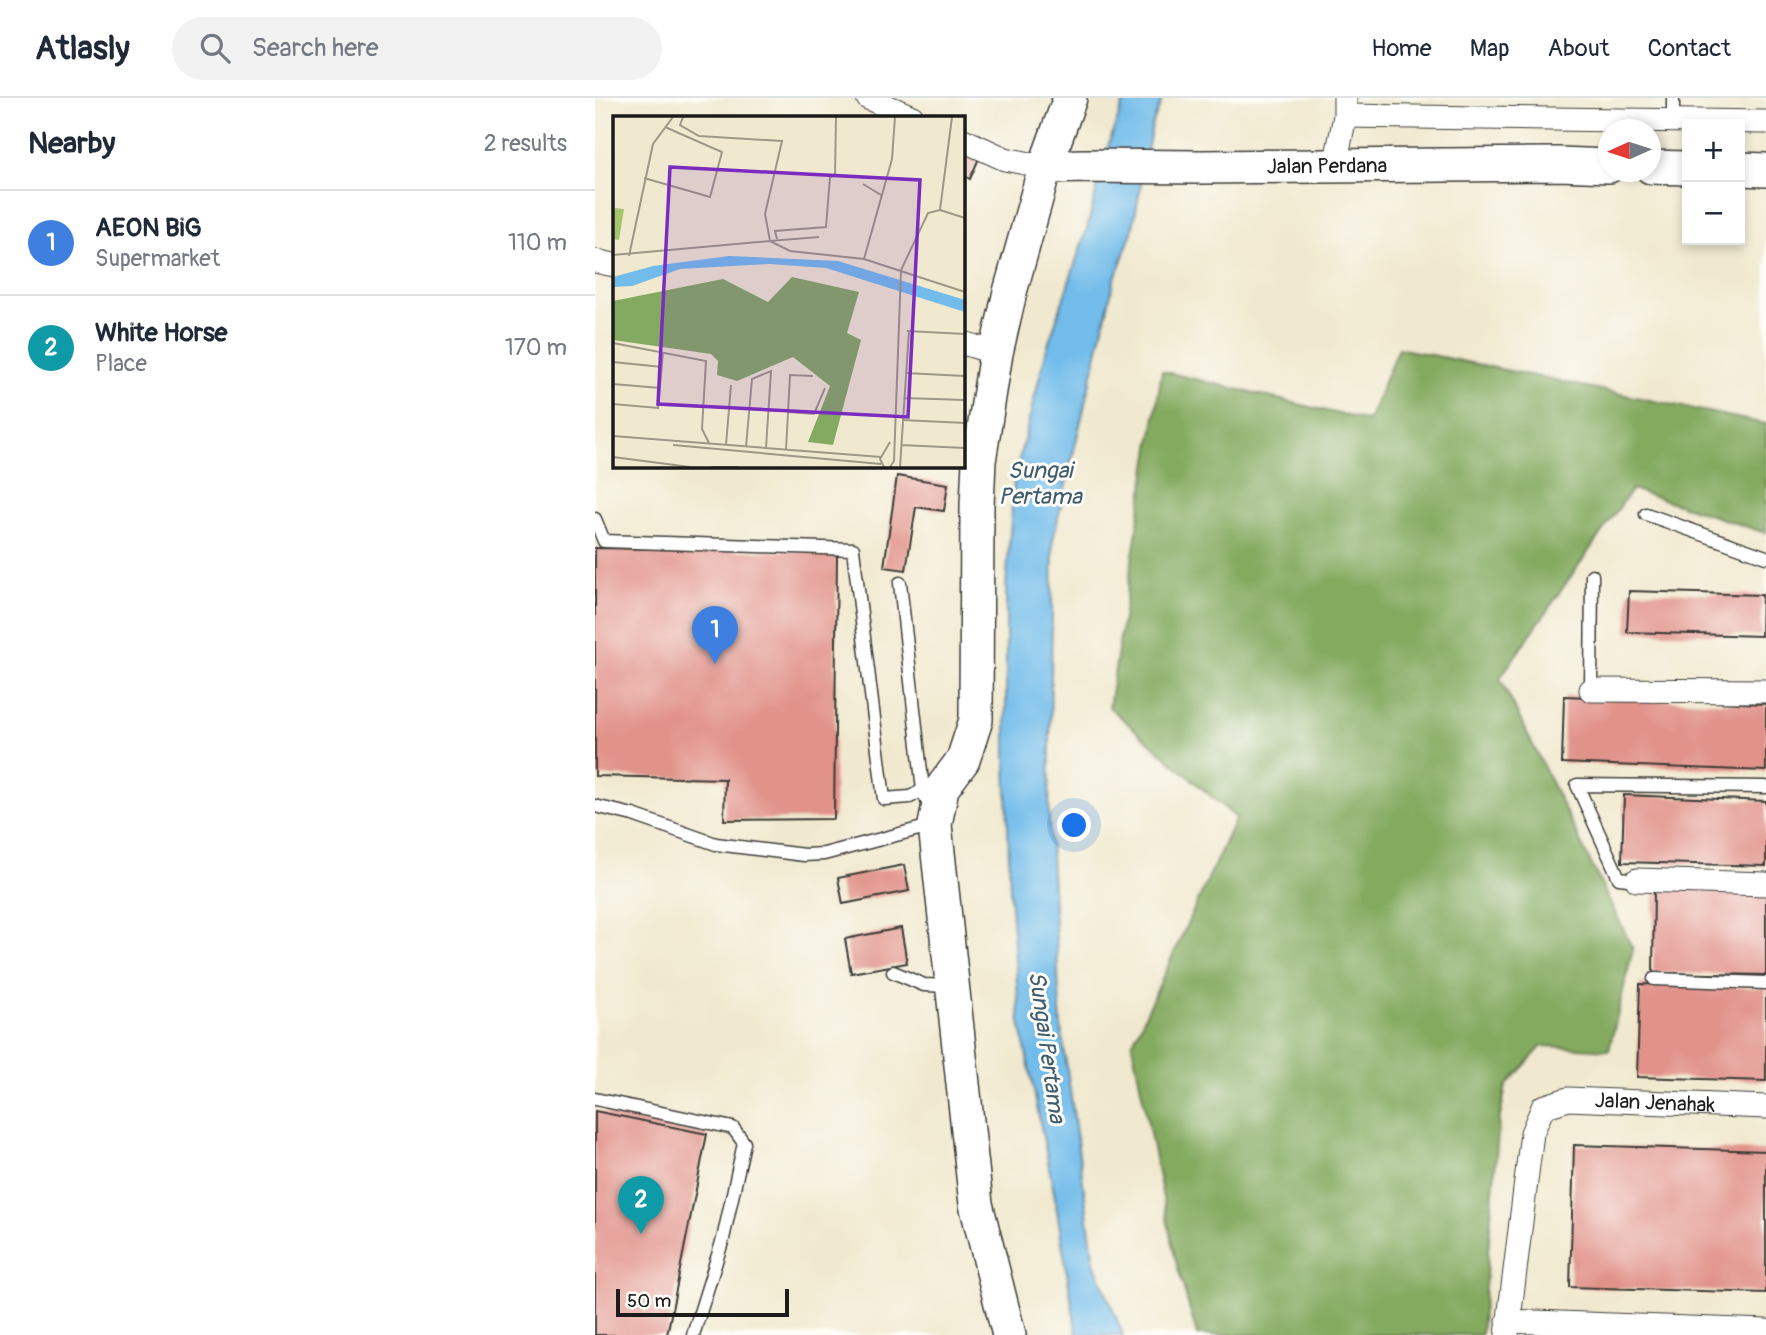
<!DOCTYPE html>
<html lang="en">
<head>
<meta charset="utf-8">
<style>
	:root { --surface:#fff; --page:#f2f2f3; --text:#1f2937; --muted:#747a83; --line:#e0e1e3; --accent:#2563eb }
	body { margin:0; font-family:Pangolin,sans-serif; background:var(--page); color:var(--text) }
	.controls { position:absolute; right:21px; top:21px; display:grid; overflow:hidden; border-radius:0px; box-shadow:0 4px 10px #0003 }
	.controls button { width:63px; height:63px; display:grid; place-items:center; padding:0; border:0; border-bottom:2px solid var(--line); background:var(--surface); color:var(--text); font:35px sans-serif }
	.compass { position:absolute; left:1003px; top:21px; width:63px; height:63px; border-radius:50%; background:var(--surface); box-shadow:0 4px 10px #0003; rotate:267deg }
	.scale { position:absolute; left:21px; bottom:18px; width:173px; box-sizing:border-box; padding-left:7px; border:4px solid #1c1c1c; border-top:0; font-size:19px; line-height:24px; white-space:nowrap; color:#1c1c1c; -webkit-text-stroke:5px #fdfcf7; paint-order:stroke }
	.you { position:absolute; left:480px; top:728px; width:24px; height:24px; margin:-18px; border:5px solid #fff; border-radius:50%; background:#1a73e8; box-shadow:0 0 0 10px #1a73e833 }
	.badge { display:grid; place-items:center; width:46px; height:46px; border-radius:50%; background:var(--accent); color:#fff; font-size:23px; font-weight:700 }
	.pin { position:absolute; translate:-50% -58px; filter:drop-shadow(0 2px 4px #0008) }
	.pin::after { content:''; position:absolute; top:37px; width:24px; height:21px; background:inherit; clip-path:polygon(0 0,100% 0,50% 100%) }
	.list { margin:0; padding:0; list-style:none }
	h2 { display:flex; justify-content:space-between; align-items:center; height:91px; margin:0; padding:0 28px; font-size:30px }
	h2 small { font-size:23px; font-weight:400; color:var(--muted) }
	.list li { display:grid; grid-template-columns:46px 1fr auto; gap:21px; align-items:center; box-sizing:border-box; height:105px; padding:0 28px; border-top:2px solid var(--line) }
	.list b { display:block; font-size:26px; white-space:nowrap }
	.list p { margin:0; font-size:23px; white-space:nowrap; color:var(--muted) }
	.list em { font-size:23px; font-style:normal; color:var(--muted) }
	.icon { flex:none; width:38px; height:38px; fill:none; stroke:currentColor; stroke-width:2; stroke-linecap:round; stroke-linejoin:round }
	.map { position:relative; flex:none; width:1171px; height:1237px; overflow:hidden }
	header { display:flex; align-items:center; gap:42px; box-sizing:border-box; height:98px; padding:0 35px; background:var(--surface); border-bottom:2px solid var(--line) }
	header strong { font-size:33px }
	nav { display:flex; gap:38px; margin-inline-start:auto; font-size:24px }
	.search { width:490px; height:63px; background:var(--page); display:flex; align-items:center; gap:18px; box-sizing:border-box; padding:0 24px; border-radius:38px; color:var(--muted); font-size:26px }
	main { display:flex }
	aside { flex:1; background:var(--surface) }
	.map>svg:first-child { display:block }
	.forest { fill:#84aa61; stroke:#50633e; stroke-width:2 }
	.water { fill:#71bcea; stroke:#466c83; stroke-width:2 }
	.building { fill:#e19289 }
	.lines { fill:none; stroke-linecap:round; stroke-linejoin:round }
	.lane-casing { stroke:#3c3b37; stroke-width:15 }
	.street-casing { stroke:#3c3b37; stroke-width:25 }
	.secondary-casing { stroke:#3c3b37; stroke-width:36 }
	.lane { stroke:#fff; stroke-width:12 }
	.street { stroke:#fff; stroke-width:23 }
	.secondary { stroke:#fff; stroke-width:33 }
	.labels { text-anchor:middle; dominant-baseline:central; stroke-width:6; stroke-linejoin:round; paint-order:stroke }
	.street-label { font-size:21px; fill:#1c1c1c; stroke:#fdfcf7 }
	.water-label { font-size:23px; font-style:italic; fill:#3e5c6e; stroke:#fdfcf7 }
	.inset-road { fill:none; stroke:#9c9787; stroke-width:2 }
	.view { fill:#7b2cbf; fill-opacity:0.15; stroke:#7b2cbf; stroke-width:3.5 }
	.inset-edge { fill:none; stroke:#1c1c1c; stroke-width:3.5 }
</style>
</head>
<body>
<header>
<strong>Atlasly</strong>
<div class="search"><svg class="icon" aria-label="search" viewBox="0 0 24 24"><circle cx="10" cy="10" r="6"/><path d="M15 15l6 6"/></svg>Search here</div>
<nav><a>Home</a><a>Map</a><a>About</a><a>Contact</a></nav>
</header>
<main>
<aside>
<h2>Nearby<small>2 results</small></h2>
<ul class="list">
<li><span class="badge" style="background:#3f7fe0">1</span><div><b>AEON BiG</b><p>Supermarket</p></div><em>110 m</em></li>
<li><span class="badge" style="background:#0f9aa8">2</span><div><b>White Horse</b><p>Place</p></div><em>170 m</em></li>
</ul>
</aside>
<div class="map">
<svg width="1171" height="1237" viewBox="0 0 1171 1237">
	<rect width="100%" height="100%" fill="#fdfcf7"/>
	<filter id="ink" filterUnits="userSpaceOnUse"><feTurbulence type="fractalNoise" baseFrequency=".0143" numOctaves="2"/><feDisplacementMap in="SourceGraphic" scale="14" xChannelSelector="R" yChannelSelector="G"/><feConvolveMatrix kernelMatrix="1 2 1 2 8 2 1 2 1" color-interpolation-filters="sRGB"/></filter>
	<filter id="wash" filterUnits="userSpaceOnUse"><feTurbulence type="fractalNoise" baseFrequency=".00686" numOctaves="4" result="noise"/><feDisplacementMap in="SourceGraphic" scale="28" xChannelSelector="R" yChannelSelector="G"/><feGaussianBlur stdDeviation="1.57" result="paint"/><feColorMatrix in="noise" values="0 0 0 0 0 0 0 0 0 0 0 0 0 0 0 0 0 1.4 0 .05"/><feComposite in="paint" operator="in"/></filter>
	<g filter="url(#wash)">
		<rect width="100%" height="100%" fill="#f1e9cf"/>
		<!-- forest -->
		<polygon class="forest" points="803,250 1171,326 1171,435 1037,391 905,580 1038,851 1014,952 947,948 911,988 904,1024 886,1237 602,1237 580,1160 537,946 641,720 514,609 567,273 773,323"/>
		<!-- water -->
		<polygon class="water" points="530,0 568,0 557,27 537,134 519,183 458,441 454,723 466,928 499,1164 528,1237 482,1237 459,1094 425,924 415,795 411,663 411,489 419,382 452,250 493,127 512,51"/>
		<g id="blocks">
			<!-- building -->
			<g class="building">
				<polygon points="368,50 385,58 375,81 368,77"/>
				<polygon points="302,378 353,386 349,413 321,409 311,472 289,469"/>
				<polygon points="0,450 242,454 239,721 129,722 130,681 0,678"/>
				<polygon points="1034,493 1167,497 1166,538 1032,534"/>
				<polygon points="969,598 1171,606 1171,673 967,665"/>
				<polygon points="1029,697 1171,703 1171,768 1027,764"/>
				<polygon points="309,767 314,793 248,806 243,780"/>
				<polygon points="1059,789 1171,790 1171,877 1058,875"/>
				<polygon points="306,830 312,865 256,875 250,841"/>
				<polygon points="1045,886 1171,890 1171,983 1042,979"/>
				<polygon points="0,1013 112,1036 72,1237 0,1237"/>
				<polygon points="979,1047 1171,1053 1171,1195 975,1189"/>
			</g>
		</g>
	</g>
	<g filter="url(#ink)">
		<use href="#blocks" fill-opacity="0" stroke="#3c3b37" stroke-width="2"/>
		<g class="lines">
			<!-- lane casing -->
			<g class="lane-casing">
				<g id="lane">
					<polyline points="1078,0 1078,23"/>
					<polyline points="1051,416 1171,459"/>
					<polyline points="0,421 9,443 258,451 289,701 315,699 328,692"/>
					<polyline points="305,485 328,692 335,711"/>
					<polyline points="996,592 997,477"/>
					<polyline points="0,708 38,717 121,746 209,757 229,756 339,727"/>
					<polyline points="1042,782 1024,780 982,687 1171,689"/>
					<polyline points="298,874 329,887 358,888"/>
					<polyline points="1059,881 1171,885"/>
					<polyline points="0,1001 138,1030 149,1045 128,1141 98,1237"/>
				</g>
			</g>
			<!-- street casing -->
			<g class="street-casing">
				<g id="street">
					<polyline points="273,0 317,19"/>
					<polyline points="750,18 1171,24"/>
					<polyline points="368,42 410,61 450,69"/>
					<polyline points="740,68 750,18 750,0"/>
					<polyline points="0,163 19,167"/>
					<polyline points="368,245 401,255"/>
					<polyline points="996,592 1171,593"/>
					<polyline points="1042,782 1171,786"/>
					<polyline points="913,1223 1171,1233"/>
					<path id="s1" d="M912 1237 937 1035 948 1009 973 1001 1171 1009"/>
				</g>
			</g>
			<!-- secondary casing -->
			<g class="secondary-casing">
				<g id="secondary">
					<path id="s2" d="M450 69 489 68 605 69 965 66 1014 68"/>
					<polyline points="1056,69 1092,70"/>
					<polyline points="1145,71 1171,72"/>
					<polyline points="414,1237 381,1106 340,727 347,690 368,662 381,622 382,407 384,363 401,255 415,194 450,69 475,0"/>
				</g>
			</g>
			<!-- lane -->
			<use href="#lane" class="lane"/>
			<!-- street -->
			<use href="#street" class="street"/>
			<!-- secondary -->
			<use href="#secondary" class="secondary"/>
		</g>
	</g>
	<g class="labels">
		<!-- street labels -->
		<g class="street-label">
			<text stroke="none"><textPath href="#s2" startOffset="282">Jalan Perdana</textPath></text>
			<text stroke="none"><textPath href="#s1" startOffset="345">Jalan Jenahak</textPath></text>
		</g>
		<!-- water labels -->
		<g class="water-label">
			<text x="445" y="372">Sungai<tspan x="445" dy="26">Pertama</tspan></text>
			<text transform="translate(452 949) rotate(82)">Sungai Pertama</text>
		</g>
	</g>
	<!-- overview -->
	<g transform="translate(18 18)">
		<rect width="352" height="352" fill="#f1e9cf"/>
		<path d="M0 92 11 93 6 124 0 123Z" fill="#a5c56e"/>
		<path d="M179 161 246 176 234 217 248 224 220 329 195 326 217 270 180 241 124 265 104 259 105 245 98 238 0 224V185L110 163 155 186Z" fill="#84aa61"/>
		<path d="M116 140 225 145 352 184V196L213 152 156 148 67 153 19 170 0 171V161L40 150Z" fill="#71bcea"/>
		<path class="inset-road" d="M70 1 67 9 86 20 169 25 152 98 157 125 206 121M31 62 97 81 109 36 52 11M250 68 268 79M327 94 352 102M164 123 162 115 213 111 217 61 222 60 223 1M0 139 157 125 177 135 251 143 352 176M16 140 40 28 60 1M251 143 279 43 282 1M294 215 352 218M0 227 93 245 89 313 96 327M0 246 49 251M292 257 352 260M0 268 47 272M291 282 352 284M0 288 45 292 50 236M175 296 201 298 212 272M289 304 352 307M0 320 268 341M60 329 268 348M113 329 118 269M288 329 352 332M133 331 139 263 158 255 153 332M173 334 177 259 200 260M0 341 77 351M98 351H125M271 351 267 343 277 326M277 351 281 345 288 154 315 97 327 94 339 1M287 351 296 215"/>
		<path class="view" d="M57 51 307 64 295 301 45 288Z"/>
		<rect width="352" height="352" class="inset-edge"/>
	</g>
</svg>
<div class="controls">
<button>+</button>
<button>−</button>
</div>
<svg class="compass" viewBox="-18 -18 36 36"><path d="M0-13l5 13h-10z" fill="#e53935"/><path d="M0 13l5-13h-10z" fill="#747a83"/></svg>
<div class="scale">50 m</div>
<div class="you"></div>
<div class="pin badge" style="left:120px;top:566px;background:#3f7fe0">1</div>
<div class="pin badge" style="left:46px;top:1136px;background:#0f9aa8">2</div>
</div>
</main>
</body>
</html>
